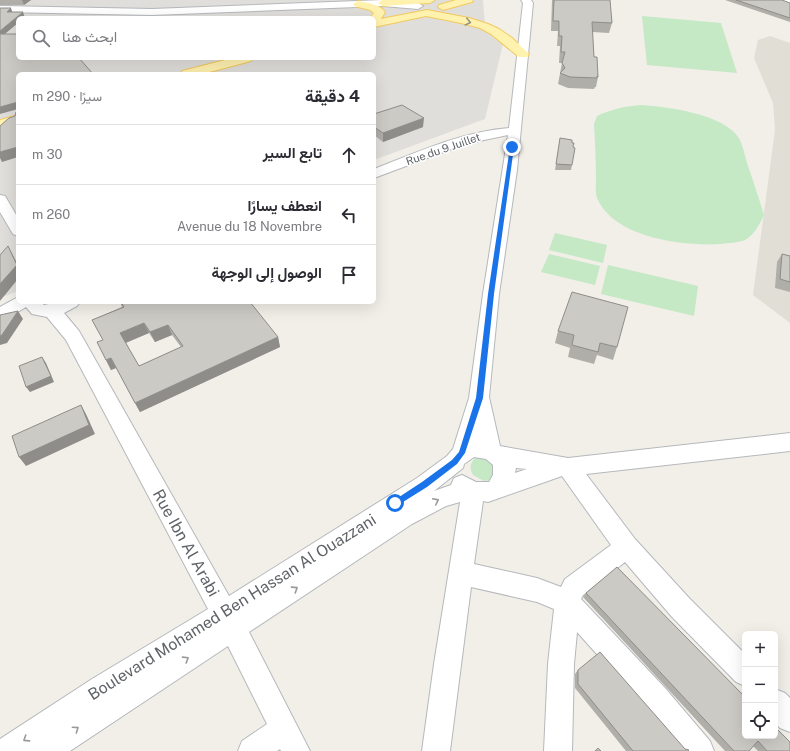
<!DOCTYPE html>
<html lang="ar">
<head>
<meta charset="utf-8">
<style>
	:root { --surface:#fff; --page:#f2f2f3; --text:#2b2b33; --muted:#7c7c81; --line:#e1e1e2 }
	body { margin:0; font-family:"Public Sans",Vazirmatn,sans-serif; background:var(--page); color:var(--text); direction:rtl }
	.controls { position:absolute; right:12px; bottom:12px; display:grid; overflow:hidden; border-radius:6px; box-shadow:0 4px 16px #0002 }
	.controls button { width:36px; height:36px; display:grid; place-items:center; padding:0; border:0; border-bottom:1px solid var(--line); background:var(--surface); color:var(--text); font:20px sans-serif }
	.stop { position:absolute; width:12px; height:12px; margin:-9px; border:3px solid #1a73e8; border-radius:50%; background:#fff }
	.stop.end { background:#1a73e8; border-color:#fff; box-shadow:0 1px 4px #0008 }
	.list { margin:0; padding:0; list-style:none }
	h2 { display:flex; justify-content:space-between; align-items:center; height:52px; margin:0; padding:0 16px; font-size:17px }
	h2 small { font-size:13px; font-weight:400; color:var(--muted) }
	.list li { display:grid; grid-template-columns:26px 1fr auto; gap:12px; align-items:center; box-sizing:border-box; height:60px; padding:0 16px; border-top:1px solid var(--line) }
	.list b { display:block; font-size:15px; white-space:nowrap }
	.list p { margin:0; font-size:13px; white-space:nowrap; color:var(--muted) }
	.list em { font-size:13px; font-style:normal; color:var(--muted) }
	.icon { flex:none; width:22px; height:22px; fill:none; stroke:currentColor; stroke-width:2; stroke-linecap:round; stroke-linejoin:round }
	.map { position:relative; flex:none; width:790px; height:751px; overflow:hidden; direction:ltr }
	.search { position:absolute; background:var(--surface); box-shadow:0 4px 16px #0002; left:16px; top:16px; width:360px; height:44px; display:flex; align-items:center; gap:10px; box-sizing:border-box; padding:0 14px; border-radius:6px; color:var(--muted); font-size:15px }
	.panel { position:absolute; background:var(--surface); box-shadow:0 4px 16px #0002; left:16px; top:72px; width:360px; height:232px; border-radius:6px; direction:rtl }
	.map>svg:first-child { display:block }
	.industrial { fill:#e0deda; fill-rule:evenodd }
	.education { fill:#e1ded6 }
	.green { fill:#c5e8c5 }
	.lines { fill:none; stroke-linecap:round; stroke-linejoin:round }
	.minor-casing { stroke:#b5b8bc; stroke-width:2 }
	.major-casing { stroke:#f2c960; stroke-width:2 }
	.minor { fill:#fff; fill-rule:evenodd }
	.major { fill:#fff2af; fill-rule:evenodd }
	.wall { fill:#afaea9; fill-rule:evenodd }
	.shaded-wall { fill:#8f8d8a }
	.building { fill:#cccac5; stroke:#8f8d8a; fill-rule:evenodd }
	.oneway { stroke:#979581 }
	.oneway2 { stroke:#979a9d }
	.route { fill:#1a73e8 }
	.labels { text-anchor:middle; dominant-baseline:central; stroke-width:3; stroke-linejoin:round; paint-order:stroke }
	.far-street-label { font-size:11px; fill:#5f6368; stroke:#fff }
	.near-street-label { font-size:16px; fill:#5f6368; stroke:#fff }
</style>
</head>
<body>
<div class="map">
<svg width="790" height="751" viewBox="0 0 790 751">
	<rect width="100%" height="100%" fill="#f1efe8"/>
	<!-- industrial -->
	<path class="industrial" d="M0 0H483L485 26 503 44 485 119 374 160V74H18V291L0 298ZM18 18H374V58H18Z"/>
	<!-- education -->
	<polygon class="education" points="770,36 790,43 790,323 753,295 775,130 773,103 754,58 758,40"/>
	<!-- green -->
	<g class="green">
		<polygon points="642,16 721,23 737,73 647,65"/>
		<path d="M642 105C668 107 726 114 740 140 743 147 745 156 747 163 753 181 759 198 764 215 760 223 756 232 748 238 742 243 727 243 719 244 682 246 616 238 598 200 595 195 596 185 596 179 596 161 595 142 594 124L597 116C612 109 626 106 642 105Z"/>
		<polygon points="555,233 607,245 603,263 549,250"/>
		<polygon points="549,254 600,266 595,285 541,272"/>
		<polygon points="608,265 698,286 694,316 601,294"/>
		<path d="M479 456 495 460 492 480 484 481 473 475C468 467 471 460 479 456Z"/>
	</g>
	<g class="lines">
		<!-- minor casing -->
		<g class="minor-casing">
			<g id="minor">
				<polygon points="383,0 418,3 423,6 418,9 383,6 152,15 0,12 0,6 152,9"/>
				<path d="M521 0H531L533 3 517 170 499 294 489 397 500 446 568 458 790 433V451L586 474 635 539 690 599 745 654V686L736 682 672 617 625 562 583 595 581 599 665 688 710 741 714 751H681L645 708 577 632 574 664 572 751H544L548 664 554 609 537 602 471 587 450 751H422L434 664 460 502 446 506 412 524 249 632 310 751H281L280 749 277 751H238L242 741 267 724 228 646 70 751H0V739L92 679 208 609 66 340 47 317 32 314 26 307 6 319 0 321V307L18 297V302H40L44 305 58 302H80L77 306 64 313 79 331 229 596 417 478 447 456 453 449 469 398 483 294 508 135 465 144 374 178V169C418 152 461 132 509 128L523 3ZM474 457 486 459 493 465V475L489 482H476L462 475 454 478 451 485 434 491 463 468 464 464ZM516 468 527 469 515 473ZM562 476 611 545 565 579 561 587 537 578 474 564 483 501 488 502Z"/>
				<polygon points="779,0 790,0 790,5 781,2"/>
				<polygon points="0,195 5,196 18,218 18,236 13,234 0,212"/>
				<polygon points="775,689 785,693 790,698 790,732 780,728 775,723"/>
			</g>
		</g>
		<!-- major casing -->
		<g class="major-casing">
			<g id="major">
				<polygon points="382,0 435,0 430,3 383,6 378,3"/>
				<polygon points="456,0 473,0 472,2 443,10 438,7 439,5"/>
				<path d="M358 1C368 3 379 4 385 12L381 19 427 10 469 18 488 24 499 29 512 38 529 54 527 57H519L491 34 480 28 461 23 426 16 374 27V18H370L374 13 370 10 354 6 353 4Z"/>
				<polygon points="233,58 253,58 251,61 202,74 181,74 182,71"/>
				<polygon points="18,115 18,123 0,128 0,120"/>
			</g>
		</g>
		<!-- minor -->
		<use href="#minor" class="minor"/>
		<!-- major -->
		<use href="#major" class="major"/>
	</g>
	<!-- wall -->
	<g class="wall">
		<polygon points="0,0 31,0 24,5 0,5"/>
		<polygon points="552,0 610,0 612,23 609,33 592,32 594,57 598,77 596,87 595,87 594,89 568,88 558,84 562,63 559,63 560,46 557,46 558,31 551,31"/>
		<polygon points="725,0 782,0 790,3 790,22"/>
		<polygon points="374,114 423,127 383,142 374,135"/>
		<polygon points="560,138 572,143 573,147 572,165 571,170 555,170"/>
		<polygon points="782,254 790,256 790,292 775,288 777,262"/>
		<path d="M120 302H154L278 337 280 347 140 412 116 368 111 370 97 342 103 340 92 320 122 307ZM149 333 155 342 172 335 181 347 139 366 126 343Z"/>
		<polygon points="558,331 617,347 613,360 597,355 594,364 568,357 570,348 555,343"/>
		<polygon points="586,593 790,751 758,751 753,746 749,751 725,751 583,597"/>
		<polygon points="578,670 685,749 688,751 626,751 575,688 575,674"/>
	</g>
	<!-- shaded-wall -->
	<g class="shaded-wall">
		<polygon points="22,0 31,0 24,5"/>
		<polygon points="11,8 13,14 7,12"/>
		<polygon points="23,12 25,18 18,18 18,23 0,38 0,31"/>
		<polygon points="18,102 18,109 0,114 0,107"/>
		<polygon points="424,118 423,127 383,142 383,133"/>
		<polygon points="18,147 18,157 2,162 0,158 0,152"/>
		<polygon points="8,246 18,265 18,279 0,301 0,284"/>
		<polygon points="18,311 23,319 7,343 0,345 0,336"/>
		<polygon points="144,323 149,333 125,343 120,333"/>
		<polygon points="168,325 172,335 155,342 150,332"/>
		<polygon points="278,337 280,347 140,412 135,403"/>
		<polygon points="42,357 46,363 54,382 30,392 26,387"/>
		<polygon points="111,358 116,368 111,370 106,360"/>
		<polygon points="81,405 86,414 95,434 26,466 19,457"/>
	</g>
	<!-- building -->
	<g class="building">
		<polygon points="554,0 610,0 612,23 592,22 594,57 597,57 598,77 597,76 597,78 570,77 560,73 565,68 562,63 565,52 561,52 562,36 559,36 559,21 553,21"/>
		<polygon points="736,0 782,0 790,3 790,18"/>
		<polygon points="0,8 11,8 7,12 23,12 0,31"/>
		<polygon points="0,34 18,34 18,58 79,58 93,74 18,74 18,102 0,107"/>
		<polygon points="402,105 424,118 383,133 374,127 374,114"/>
		<polygon points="18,110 18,147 0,152 0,126 9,118 15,116 16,112"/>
		<polygon points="560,138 572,140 572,143 574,143 573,147 575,148 572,165 556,164"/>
		<polygon points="8,246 17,265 0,284 0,255"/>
		<polygon points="782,254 790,256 790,282 780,279"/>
		<polygon points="572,292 628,307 617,347 600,343 598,352 572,345 574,335 558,331"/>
		<path d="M121 302H250L278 337 135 403 111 358 106 360 97 342 103 340 92 320 124 307ZM144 323 150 332 168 325 183 346 139 366 120 333Z"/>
		<polygon points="18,311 2,335 0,336 0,315"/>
		<polygon points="42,357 51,376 26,387 19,366"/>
		<polygon points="81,405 89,425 19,457 12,436"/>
		<polygon points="617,567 745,697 745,736 775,736 775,727 790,742 790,751 767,751 758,741 749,751 734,751 586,593"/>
		<polygon points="600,652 685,749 689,750 688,751 633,751 578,684 578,670"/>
		<polygon points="598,748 601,751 595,751"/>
	</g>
	<!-- one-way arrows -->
	<defs><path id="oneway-chevron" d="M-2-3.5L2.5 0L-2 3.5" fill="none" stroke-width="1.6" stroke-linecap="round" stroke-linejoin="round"/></defs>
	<use class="oneway" href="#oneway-chevron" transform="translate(468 22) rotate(13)"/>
	<g class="oneway2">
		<use href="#oneway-chevron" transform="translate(436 501) rotate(-26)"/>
		<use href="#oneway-chevron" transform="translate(295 589) rotate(-33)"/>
		<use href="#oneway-chevron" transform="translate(186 659) rotate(-32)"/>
		<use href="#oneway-chevron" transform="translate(76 729) rotate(-34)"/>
		<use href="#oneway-chevron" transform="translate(26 739) rotate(147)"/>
	</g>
	<!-- route -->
	<polygon class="route" points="512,146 514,147 494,294 483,398 465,453 457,464 427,487 395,507 393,506 393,501 422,482 452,460 459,452 476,398 488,294 510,147"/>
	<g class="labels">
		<!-- far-street labels -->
		<g class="far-street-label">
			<text transform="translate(443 149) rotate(-19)">Rue du 9 Juillet</text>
		</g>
		<!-- near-street labels -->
		<g class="near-street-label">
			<text transform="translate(186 543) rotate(61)">Rue Ibn Al Arabi</text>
			<text transform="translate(232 607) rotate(-32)">Boulevard Mohamed Ben Hassan Al Ouazzani</text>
		</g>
	</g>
</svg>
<div class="controls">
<button>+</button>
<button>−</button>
<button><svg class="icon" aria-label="locate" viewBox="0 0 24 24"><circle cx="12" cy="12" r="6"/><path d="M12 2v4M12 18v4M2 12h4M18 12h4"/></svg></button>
</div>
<div class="stop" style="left:395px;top:503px"></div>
<div class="stop end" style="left:512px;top:147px"></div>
<div class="search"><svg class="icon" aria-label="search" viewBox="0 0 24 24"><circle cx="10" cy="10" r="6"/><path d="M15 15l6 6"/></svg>ابحث هنا</div>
<section class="panel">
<h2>4 دقيقة<small>سيرًا · 290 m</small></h2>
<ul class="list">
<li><svg class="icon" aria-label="ahead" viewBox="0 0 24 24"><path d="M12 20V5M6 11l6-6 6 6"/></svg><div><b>تابع السير</b></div><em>30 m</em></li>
<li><svg class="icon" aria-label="left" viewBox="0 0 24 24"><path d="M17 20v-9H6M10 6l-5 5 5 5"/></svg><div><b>انعطف يسارًا</b><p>Avenue du 18 Novembre</p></div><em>260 m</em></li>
<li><svg class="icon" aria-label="arrive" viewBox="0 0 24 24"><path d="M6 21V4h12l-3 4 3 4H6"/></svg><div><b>الوصول إلى الوجهة</b></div></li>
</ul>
</section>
</div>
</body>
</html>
